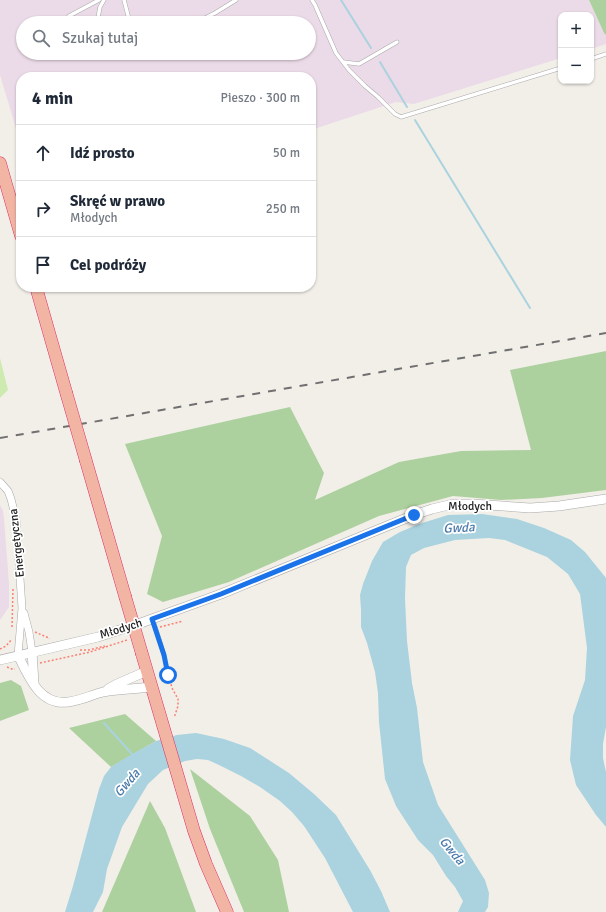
<!DOCTYPE html>
<html lang="pl">
<head>
<meta charset="utf-8">
<style>
	:root { --surface:#fff; --page:#f6f6f7; --text:#1f2937; --muted:#747a83; --line:#e0e1e3 }
	body { margin:0; font-family:Signika,sans-serif; background:var(--page); color:var(--text) }
	.controls { position:absolute; right:12px; top:12px; display:grid; overflow:hidden; border-radius:8px; box-shadow:0 1px 3px #0004 }
	.controls button { width:36px; height:36px; display:grid; place-items:center; padding:0; border:0; border-bottom:1px solid var(--line); background:var(--surface); color:var(--text); font:20px sans-serif }
	.stop { position:absolute; width:12px; height:12px; margin:-9px; border:3px solid #1a73e8; border-radius:50%; background:#fff }
	.stop.end { background:#1a73e8; border-color:#fff; box-shadow:0 1px 4px #0008 }
	.list { margin:0; padding:0; list-style:none }
	h2 { display:flex; justify-content:space-between; align-items:center; height:52px; margin:0; padding:0 16px; font-size:17px }
	h2 small { font-size:13px; font-weight:400; color:var(--muted) }
	.list li { display:grid; grid-template-columns:26px 1fr auto; gap:12px; align-items:center; box-sizing:border-box; height:56px; padding:0 16px; border-top:1px solid var(--line) }
	.list b { display:block; font-size:15px; white-space:nowrap }
	.list p { margin:0; font-size:13px; white-space:nowrap; color:var(--muted) }
	.list em { font-size:13px; font-style:normal; color:var(--muted) }
	.icon { flex:none; width:22px; height:22px; fill:none; stroke:currentColor; stroke-width:2; stroke-linecap:round; stroke-linejoin:round }
	.map { position:relative; flex:none; width:606px; height:912px; overflow:hidden }
	.search { position:absolute; background:var(--surface); box-shadow:0 1px 3px #0004; left:16px; top:16px; width:300px; height:44px; display:flex; align-items:center; gap:10px; box-sizing:border-box; padding:0 14px; border-radius:22px; color:var(--muted); font-size:15px }
	.panel { position:absolute; background:var(--surface); box-shadow:0 1px 3px #0004; left:16px; top:72px; width:300px; height:220px; border-radius:16px }
	.map>svg:first-child { display:block }
	.industrial { fill:#ebdbe8; fill-rule:evenodd }
	.grass { fill:#cdebb0 }
	.forest { fill:#add19e }
	.water { fill:#aad3df }
	.lines { fill:none; stroke-linecap:round; stroke-linejoin:round }
	.stream { stroke:#aad3df; stroke-width:2 }
	.service-casing { stroke:#a9a9a9; stroke-width:4.5 }
	.minor-casing { stroke:#a9a9a9; stroke-width:8 }
	.tertiary-casing { stroke:#a9a9a9; stroke-width:10 }
	.trunk-casing { stroke:#dc2a67; stroke-width:13 }
	.path { stroke:#fa8072; stroke-width:1.5; stroke-dasharray:2 2; stroke-linecap:butt }
	.service { stroke:#fff; stroke-width:3.5 }
	.minor { stroke:#fff; stroke-width:7 }
	.tertiary { stroke:#fff; stroke-width:9 }
	.trunk { stroke:#f2b4a3; stroke-width:12 }
	.rail { stroke:#707070; stroke-width:2; stroke-dasharray:8 8; stroke-linecap:butt }
	.trunk-bridge-casing { stroke:#dc2a67; stroke-width:13; stroke-linecap:butt }
	.trunk-bridge { stroke:#f2b4a3; stroke-width:12 }
	.route { stroke:#1a73e8; stroke-width:5 }
	.labels { text-anchor:middle; dominant-baseline:central; stroke-width:3.5; stroke-linejoin:round; paint-order:stroke }
	.street-label { font-size:12px; fill:#222; stroke:#fff }
	.water-label { font-size:13px; font-style:italic; fill:#4a7aab; stroke:#fff }
</style>
</head>
<body>
<div class="map">
<svg width="606" height="912" viewBox="0 0 606 912">
	<rect width="100%" height="100%" fill="#f2efe9"/>
	<!-- industrial -->
	<g class="industrial">
		<path d="M0 0H589L604 33 606 35V44L591 49V15H561V58L414 104 396 102 311 130V77H21V145L0 75ZM23 23H309V53H23Z"/>
		<polygon points="0,505 3,511 4,519 9,583 9,607 0,620"/>
	</g>
	<!-- grass -->
	<polygon class="grass" points="0,358 8,390 0,398"/>
	<!-- forest -->
	<g class="forest">
		<polygon points="589,0 606,0 606,35 604,33"/>
		<polygon points="606,351 606,490 542,498 501,500 453,496 379,516 229,582 163,602 147,594 162,536 125,444 290,407 324,473 315,500 399,462 461,451 531,450 510,370"/>
		<polygon points="11,680 21,686 29,710 0,721 0,683"/>
		<polygon points="125,714 156,741 111,767 69,728"/>
		<polygon points="190,769 250,816 278,860 289,912 244,912 210,829"/>
		<polygon points="150,801 165,828 196,912 102,912"/>
	</g>
	<!-- water -->
	<g class="water">
		<polygon points="482,514 517,519 544,528 571,540 585,552 606,578 606,727 603,744 603,758 606,772 606,827 596,815 576,785 570,760 573,716 585,680 587,648 580,594 568,574 547,557 505,540 489,538 455,540 424,548 411,555 406,567 405,598 407,641 412,683 417,708 423,762 438,805 485,880 489,893 488,907 485,912 458,912 463,901 455,887 446,876 433,855 418,840 396,806 385,779 379,722 378,693 375,672 367,643 361,627 361,610 360,595 363,584 372,561 383,542 400,532 419,524 448,515"/>
		<polygon points="196,733 224,739 250,748 289,773 314,794 336,815 370,870 381,891 390,912 353,912 325,858 304,826 292,812 280,801 260,787 241,776 219,765 208,760 197,759 185,761 163,770 148,784 122,827 107,869 103,892 93,912 65,912 73,886 99,789 104,776 111,767 127,757 156,741 177,735"/>
	</g>
	<g class="lines">
		<!-- stream -->
		<g class="stream">
			<polyline points="341,0 371,48"/>
			<polyline points="380,62 407,107"/>
			<polyline points="415,120 530,308"/>
			<polyline points="104,723 132,754"/>
		</g>
		<!-- service casing -->
		<g class="service-casing">
			<g id="service">
				<polyline points="124,0 130,23"/>
				<polyline points="312,0 315,5 336,53 349,70 365,86 378,97 395,114 401,117 561,68"/>
				<polyline points="64,23 69,16 99,0"/>
				<polyline points="97,23 100,7 104,0"/>
				<polyline points="195,23 215,13 236,0"/>
				<polyline points="591,59 606,54"/>
				<polyline points="343,62 359,64 397,42"/>
				<polyline points="153,620 164,655"/>
			</g>
		</g>
		<!-- minor casing -->
		<g class="minor-casing">
			<g id="minor">
				<polyline points="0,482 8,491 11,499 16,519 22,608 18,655"/>
				<polyline points="24,613 29,632 32,652"/>
			</g>
		</g>
		<!-- tertiary casing -->
		<g class="tertiary-casing">
			<g id="tertiary">
				<polyline points="32,652 34,683"/>
				<path d="M18 655C28 676 40 706 68 702 80 701 91 695 103 692 119 689 135 689 152 687"/>
				<polyline points="0,660 98,637 138,624 221,594 414,515 432,509 453,504 473,504 530,508 559,506 606,499"/>
				<polyline points="108,689 117,684 147,671"/>
			</g>
		</g>
		<!-- trunk casing -->
		<g class="trunk-casing">
			<g id="trunk">
				<polyline points="0,163 21,236"/>
				<polyline points="36,287 66,392"/>
				<polyline points="86,461 125,596"/>
				<polyline points="142,654 194,831 206,864 227,912"/>
			</g>
		</g>
		<!-- path -->
		<g class="path">
			<polyline points="12,627 13,589"/>
			<polyline points="160,627 183,621"/>
			<polyline points="35,632 49,638 49,639"/>
			<polyline points="0,649 6,646 12,639"/>
			<polyline points="80,650 89,650 104,646 105,647"/>
			<polyline points="165,661 172,688 178,699 178,706 174,718"/>
			<polyline points="40,663 90,652 127,640"/>
			<polyline points="7,667 12,669 15,669"/>
		</g>
		<!-- service -->
		<use href="#service" class="service"/>
		<!-- minor -->
		<use href="#minor" class="minor"/>
		<!-- tertiary -->
		<use href="#tertiary" class="tertiary"/>
		<!-- trunk -->
		<use href="#trunk" class="trunk"/>
		<!-- rail -->
		<polyline class="rail" points="0,438 606,333"/>
		<!-- trunk-bridge casing -->
		<g class="trunk-bridge-casing">
			<g id="trunk-bridge">
				<polyline points="66,392 86,461"/>
				<polyline points="125,596 142,654"/>
			</g>
		</g>
		<!-- trunk-bridge -->
		<use href="#trunk-bridge" class="trunk-bridge"/>
	</g>
	<g class="lines">
		<!-- route -->
		<polyline class="route" points="168,675 164,655 152,619 221,594 414,515"/>
	</g>
	<g class="labels">
		<!-- street labels -->
		<g class="street-label">
			<text x="470" y="506">Młodych</text>
			<text transform="translate(17 543) rotate(-96)">Energetyczna</text>
			<text transform="translate(121 629) rotate(-17)">Młodych</text>
		</g>
		<!-- water labels -->
		<g class="water-label">
			<text transform="translate(459 528) rotate(-3)">Gwda</text>
			<text transform="translate(127 783) rotate(-49)">Gwda</text>
			<text transform="translate(452 851) rotate(50)">Gwda</text>
		</g>
	</g>
</svg>
<div class="controls">
<button>+</button>
<button>−</button>
</div>
<div class="stop" style="left:168px;top:675px"></div>
<div class="stop end" style="left:414px;top:515px"></div>
<div class="search"><svg class="icon" aria-label="search" viewBox="0 0 24 24"><circle cx="10" cy="10" r="6"/><path d="M15 15l6 6"/></svg>Szukaj tutaj</div>
<section class="panel">
<h2>4 min<small>Pieszo · 300 m</small></h2>
<ul class="list">
<li><svg class="icon" aria-label="ahead" viewBox="0 0 24 24"><path d="M12 20V5M6 11l6-6 6 6"/></svg><div><b>Idź prosto</b></div><em>50 m</em></li>
<li><svg class="icon" aria-label="right" viewBox="0 0 24 24"><path d="M7 20v-9h11M14 6l5 5-5 5"/></svg><div><b>Skręć w prawo</b><p>Młodych</p></div><em>250 m</em></li>
<li><svg class="icon" aria-label="arrive" viewBox="0 0 24 24"><path d="M6 21V4h12l-3 4 3 4H6"/></svg><div><b>Cel podróży</b></div></li>
</ul>
</section>
</div>
</body>
</html>
